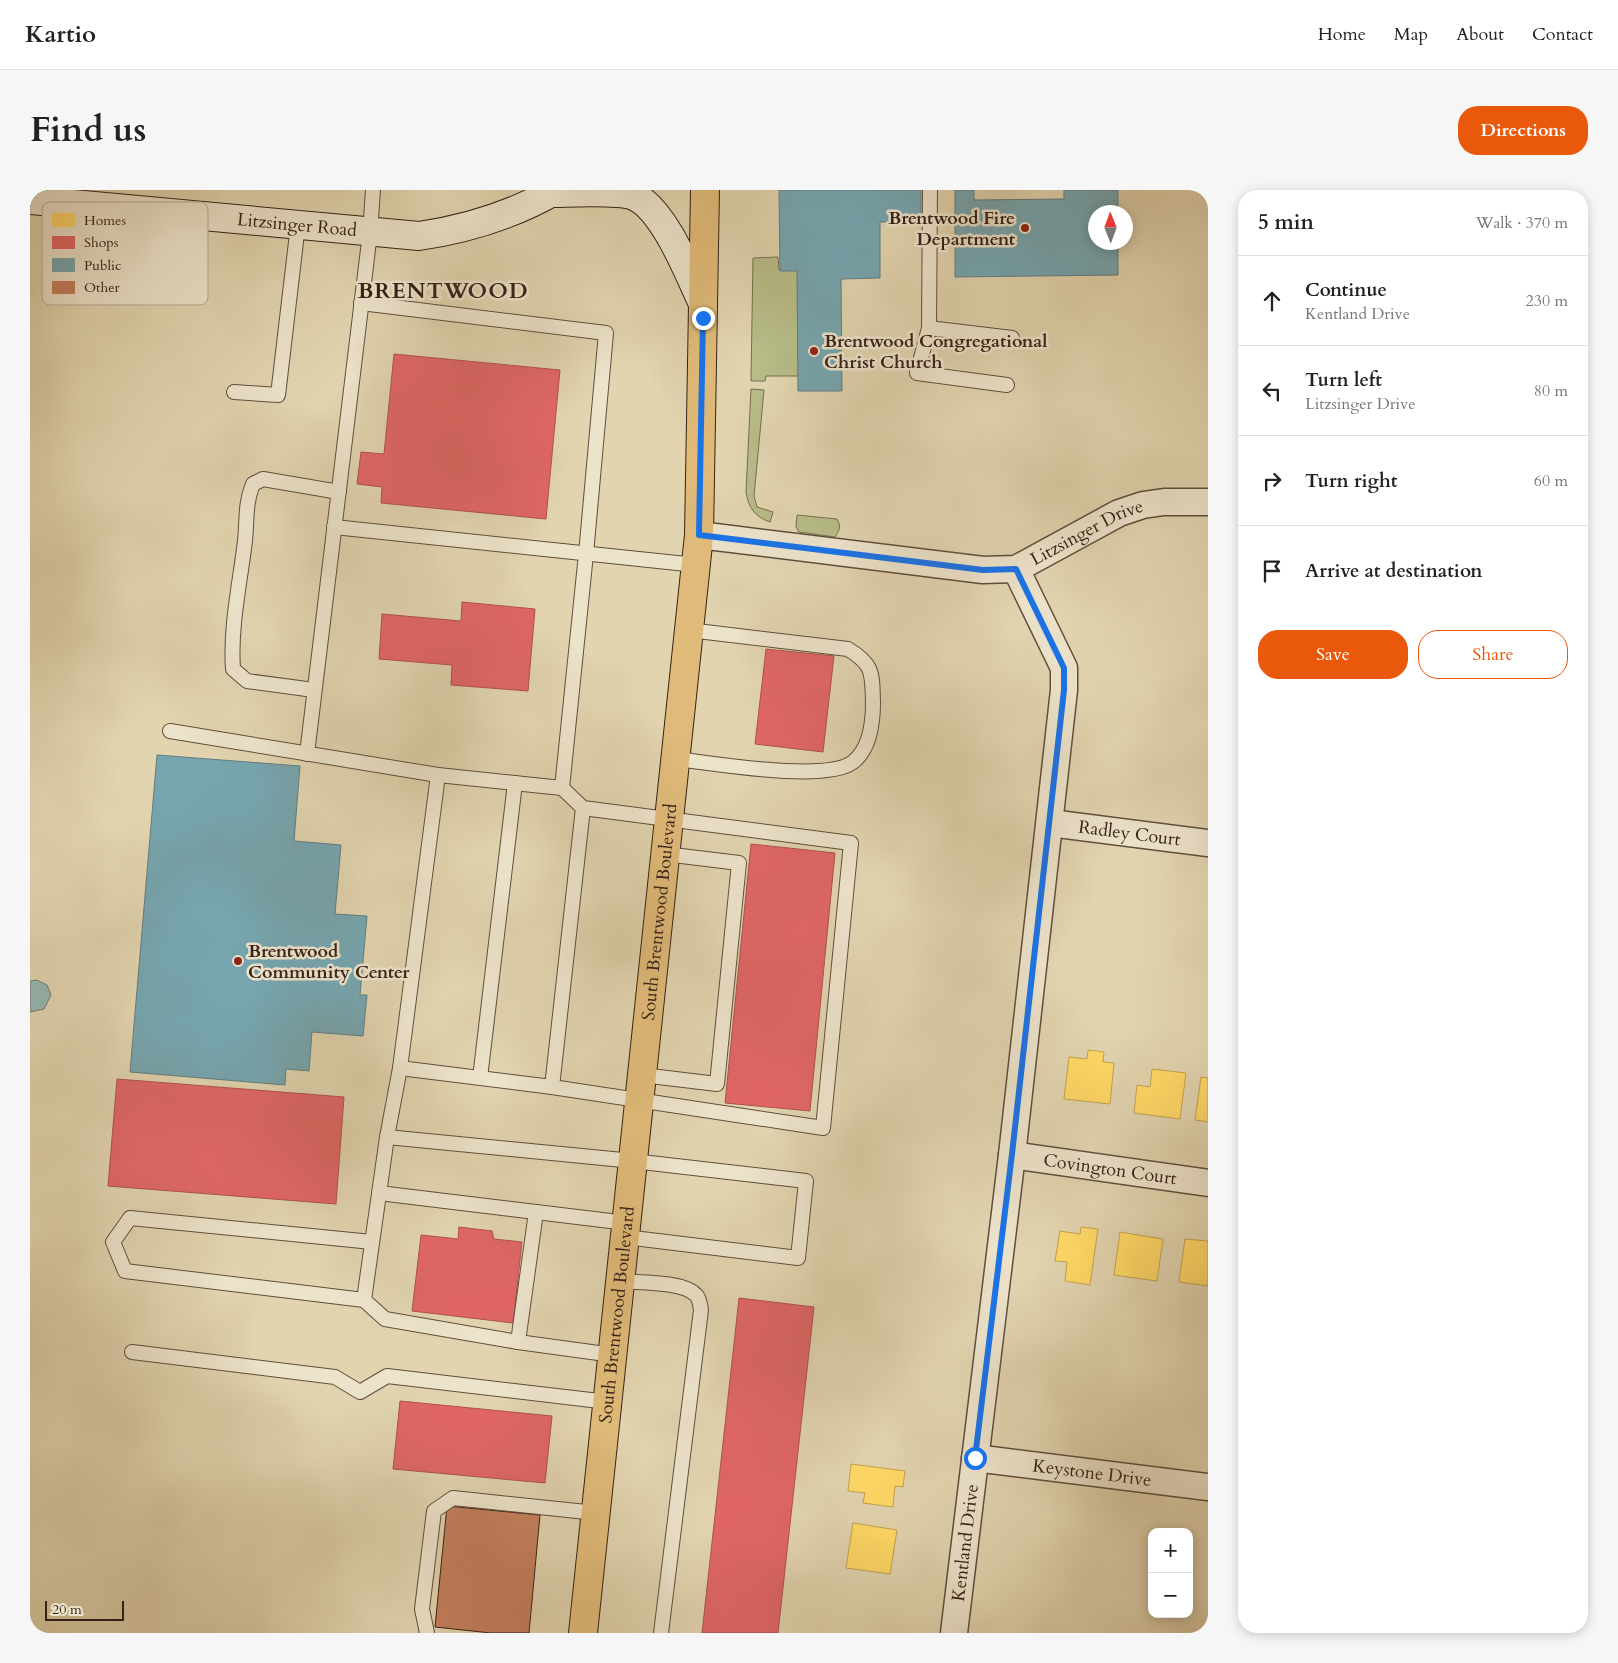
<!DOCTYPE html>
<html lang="en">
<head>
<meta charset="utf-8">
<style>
	:root { --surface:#fff; --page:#f6f6f6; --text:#222; --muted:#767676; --line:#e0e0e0; --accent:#ea580c }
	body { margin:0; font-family:Cardo,serif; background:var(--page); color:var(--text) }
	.controls { position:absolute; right:15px; bottom:15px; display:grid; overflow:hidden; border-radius:10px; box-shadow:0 2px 12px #0003 }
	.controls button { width:45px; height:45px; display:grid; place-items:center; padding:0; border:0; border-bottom:1px solid var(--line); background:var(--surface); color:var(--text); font:25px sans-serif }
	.compass { position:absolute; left:1058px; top:15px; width:45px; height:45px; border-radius:50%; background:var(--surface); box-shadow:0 2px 12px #0003; rotate:359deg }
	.scale { position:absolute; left:15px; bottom:12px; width:79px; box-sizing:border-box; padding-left:5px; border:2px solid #352117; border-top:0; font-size:14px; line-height:18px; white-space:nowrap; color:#352117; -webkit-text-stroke:4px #ece3cb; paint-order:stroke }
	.stop { position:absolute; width:15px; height:15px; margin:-11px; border:4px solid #1a73e8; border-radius:50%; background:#fff }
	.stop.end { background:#1a73e8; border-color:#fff; box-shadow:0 1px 5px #0008 }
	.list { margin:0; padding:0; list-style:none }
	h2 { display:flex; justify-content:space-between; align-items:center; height:65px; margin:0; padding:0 20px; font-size:21px }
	h2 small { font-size:16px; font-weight:400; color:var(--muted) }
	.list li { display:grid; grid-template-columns:32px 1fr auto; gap:15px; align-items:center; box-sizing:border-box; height:90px; padding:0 20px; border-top:1px solid var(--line) }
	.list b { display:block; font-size:19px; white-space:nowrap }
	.list p { margin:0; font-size:16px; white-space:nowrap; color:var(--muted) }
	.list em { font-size:16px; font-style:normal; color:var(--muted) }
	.actions { display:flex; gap:10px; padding:15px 20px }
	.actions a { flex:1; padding:11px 0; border:1px solid var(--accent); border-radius:20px; text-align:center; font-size:18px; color:var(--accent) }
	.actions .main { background:var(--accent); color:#fff }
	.icon { flex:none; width:28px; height:28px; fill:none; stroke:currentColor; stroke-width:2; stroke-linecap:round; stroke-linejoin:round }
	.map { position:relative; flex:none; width:1178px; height:1443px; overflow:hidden; border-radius:20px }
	header { display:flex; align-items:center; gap:30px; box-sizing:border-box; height:70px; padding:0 25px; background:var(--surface); border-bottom:1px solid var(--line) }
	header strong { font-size:24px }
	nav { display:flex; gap:28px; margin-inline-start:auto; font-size:18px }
	.intro { display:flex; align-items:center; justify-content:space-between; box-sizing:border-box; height:120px; padding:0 30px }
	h1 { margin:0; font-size:35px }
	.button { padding:12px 22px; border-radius:20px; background:var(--accent); color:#fff; font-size:18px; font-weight:700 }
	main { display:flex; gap:30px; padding:0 30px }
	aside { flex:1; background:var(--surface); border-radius:20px; box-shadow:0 2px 12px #0003 }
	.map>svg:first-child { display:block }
	.green { fill:#b7bc88; stroke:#766e50 }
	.water { fill:#95b7b1; stroke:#6f7b73 }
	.homes { fill:#ffd966; stroke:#c2a24e }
	.shops { fill:#e06666; stroke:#ad514e }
	.public { fill:#76a5af; stroke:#627d81 }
	.building { fill:#c57e5c; stroke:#352117 }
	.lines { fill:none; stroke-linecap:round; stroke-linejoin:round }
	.lane-casing { stroke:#604e3d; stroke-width:16 }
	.street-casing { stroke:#604e3d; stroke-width:29 }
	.secondary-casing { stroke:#352117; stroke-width:30 }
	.primary-casing { stroke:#352117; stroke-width:30 }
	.lane { stroke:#ece3cb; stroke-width:14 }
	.street { stroke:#ece3cb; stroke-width:26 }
	.secondary { stroke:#ece3cb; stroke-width:28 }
	.primary { stroke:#e0ba78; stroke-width:28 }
	.route { stroke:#1a73e8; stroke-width:6 }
	.poi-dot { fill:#8f2418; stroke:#ece3cb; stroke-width:2 }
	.labels { text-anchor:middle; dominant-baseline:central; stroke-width:5; stroke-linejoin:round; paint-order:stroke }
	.poi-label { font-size:18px; font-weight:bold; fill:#352117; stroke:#ece3cb; text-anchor:start }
	.street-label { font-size:18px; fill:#352117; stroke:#ece3cb }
	.district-label { font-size:22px; font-weight:bold; letter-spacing:1px; fill:#352117; stroke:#ece3cb }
	.key { fill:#ece3cb; stroke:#b5a995; stroke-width:1 }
	.key-label { font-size:14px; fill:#352117 }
</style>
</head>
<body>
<header>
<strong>Kartio</strong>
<nav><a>Home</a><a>Map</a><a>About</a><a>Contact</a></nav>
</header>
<div class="intro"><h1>Find us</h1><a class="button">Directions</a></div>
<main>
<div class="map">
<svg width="1178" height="1443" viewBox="0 0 1178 1443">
	<rect width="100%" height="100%" fill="#e1d4af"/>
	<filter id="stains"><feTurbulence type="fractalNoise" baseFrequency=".004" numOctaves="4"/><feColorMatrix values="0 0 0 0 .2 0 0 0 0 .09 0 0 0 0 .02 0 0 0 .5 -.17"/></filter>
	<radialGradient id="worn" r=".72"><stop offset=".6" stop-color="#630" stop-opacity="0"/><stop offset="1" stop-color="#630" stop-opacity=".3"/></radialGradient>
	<!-- green -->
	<g class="green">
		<polygon points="748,67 749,80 768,80 769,186 736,186 735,191 721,191 723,68"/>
		<path d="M721 199 734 200 724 306 727 317 743 322 740 332C725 327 718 317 716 302Z"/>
		<path d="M767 325 807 329C811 336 810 340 805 347L769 342 766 337Z"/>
	</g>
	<!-- water -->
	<polygon class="water" points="7,790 17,795 21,805 14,819 0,822 0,791"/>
	<!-- homes -->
	<g class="homes">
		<polygon points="1058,860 1074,862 1073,872 1084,873 1080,914 1034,909 1039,867 1057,869"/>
		<polygon points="1122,879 1156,883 1150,929 1104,923 1107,895 1120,897"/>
		<polygon points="1171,887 1178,888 1178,932 1165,930"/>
		<polygon points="1051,1037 1068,1039 1060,1095 1035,1091 1037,1072 1025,1071 1030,1041 1050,1044"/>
		<polygon points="1090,1042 1133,1049 1127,1091 1084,1085"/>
		<polygon points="1155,1049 1178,1051 1178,1096 1149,1092"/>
		<polygon points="821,1274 875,1281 873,1297 865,1296 863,1317 833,1313 835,1303 818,1301"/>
		<polygon points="823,1333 867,1340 860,1384 816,1378"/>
	</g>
	<!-- shops -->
	<g class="shops">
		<polygon points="364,164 530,180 516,329 351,313 352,297 327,294 331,262 354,264"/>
		<polygon points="432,412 505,419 498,501 421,495 422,475 349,469 352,424 431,431"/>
		<polygon points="736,459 804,466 793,562 725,554"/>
		<polygon points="721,654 805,663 780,921 695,913"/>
		<polygon points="87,889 314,907 306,1014 78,996"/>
		<polygon points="429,1037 462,1041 464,1049 492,1052 483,1133 382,1121 391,1045 428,1049"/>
		<polygon points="709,1108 784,1117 748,1443 672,1443"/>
		<polygon points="370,1211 522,1226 515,1293 363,1279"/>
	</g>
	<!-- public -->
	<g class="public">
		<polygon points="749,0 891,0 891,31 850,32 850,88 811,89 812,201 768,201 767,81 750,81"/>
		<polygon points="925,0 944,0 944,10 1034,9 1034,0 1088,0 1088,22 1066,22 1066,52 1088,52 1088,85 925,87"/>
		<polygon points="127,565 270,576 264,651 311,655 305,724 337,726 330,805 337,805 333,846 282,842 279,881 256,879 255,895 100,882"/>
	</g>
	<!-- building -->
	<polygon class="building" points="417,1316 510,1325 499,1443 461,1443 405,1437"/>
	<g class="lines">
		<!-- lane casing -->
		<g class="lane-casing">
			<g id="lane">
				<polyline points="900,0 899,138 887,183 977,195"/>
				<polyline points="331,113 576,143 556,364 532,598"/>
				<polyline points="899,138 982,148"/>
				<polyline points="204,202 248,205 268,35"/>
				<polyline points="304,337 666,375"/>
				<path d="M284 500 217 491 203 479C200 437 210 393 215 351 217 331 215 313 223 294L233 289 309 302"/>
				<polyline points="140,541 408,585"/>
				<polyline points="277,564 340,43 343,0"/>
				<path d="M646 569C682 573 796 593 823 572 840 559 843 532 843 512 842 483 844 475 818 459L659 440"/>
				<polyline points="370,878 522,897"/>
				<polyline points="612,885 687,894 709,673 635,664"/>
				<polyline points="450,888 485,593"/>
				<polyline points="357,947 603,971 776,991 768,1068 595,1047"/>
				<polyline points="349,1003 597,1033"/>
				<polyline points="342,1052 100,1028 83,1052 95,1081 334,1110 355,1129 488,1152 583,1165"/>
				<path d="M590 1091C610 1093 653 1091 666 1105 670 1109 670 1115 671 1120L631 1443"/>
				<polyline points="334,1110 357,947 370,878 408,585 532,598 553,618 522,897 793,938 821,653 553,618"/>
				<polyline points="488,1152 506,1022"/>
				<polyline points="102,1162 305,1187 330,1202 357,1186 578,1212"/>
				<polyline points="397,1443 392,1419 404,1321 423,1308 566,1323"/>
			</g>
		</g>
		<!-- street casing -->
		<g class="street-casing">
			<g id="street">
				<path id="s1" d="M669 345 953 380 986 379 1089 323 1113 315 1134 312H1178"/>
				<path id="s2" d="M1020 633 1178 653"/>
				<path id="s3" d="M982 965 1178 993"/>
				<path id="s4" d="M945 1268 1178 1297"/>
				<path id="s5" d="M924 1443 982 965 1034 500V478L986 379"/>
			</g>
		</g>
		<!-- secondary casing -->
		<g class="secondary-casing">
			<g id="secondary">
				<path d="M520 3C538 3 589 0 604 6 634 19 659 84 673 114"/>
				<path id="s6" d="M0 10 389 46C437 39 483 25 526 0"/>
			</g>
		</g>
		<!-- primary casing -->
		<g class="primary-casing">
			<g id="primary">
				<path id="s7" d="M553 1443 669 345 675 0"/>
			</g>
		</g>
		<!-- lane -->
		<use href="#lane" class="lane"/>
		<!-- street -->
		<use href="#street" class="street"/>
		<!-- secondary -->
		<use href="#secondary" class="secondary"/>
		<!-- primary -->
		<use href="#primary" class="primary"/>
	</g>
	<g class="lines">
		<!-- route -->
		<polyline class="route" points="673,128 669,345 953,380 986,379 1034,478 1034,500 982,964 945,1268"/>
	</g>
	<!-- markers -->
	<g class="poi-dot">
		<circle cx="995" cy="38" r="5"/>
		<circle cx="784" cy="161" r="5"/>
		<circle cx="208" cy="771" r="5"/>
	</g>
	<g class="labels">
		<!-- poi labels -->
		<g class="poi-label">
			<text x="985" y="28" text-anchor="end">Brentwood Fire<tspan x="985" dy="21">Department</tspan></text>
			<text x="794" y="151">Brentwood Congregational<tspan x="794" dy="21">Christ Church</tspan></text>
			<text x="218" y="761">Brentwood<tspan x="218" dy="21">Community Center</tspan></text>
		</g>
		<!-- street labels -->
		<g class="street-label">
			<text stroke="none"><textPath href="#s6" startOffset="268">Litzsinger Road</textPath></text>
			<text stroke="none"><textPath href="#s1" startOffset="399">Litzsinger Drive</textPath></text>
			<text stroke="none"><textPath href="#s2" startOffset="80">Radley Court</textPath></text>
			<text stroke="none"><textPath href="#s7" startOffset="725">South Brentwood Boulevard</textPath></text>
			<text stroke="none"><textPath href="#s3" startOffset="99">Covington Court</textPath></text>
			<text stroke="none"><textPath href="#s7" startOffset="320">South Brentwood Boulevard</textPath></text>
			<text stroke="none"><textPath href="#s4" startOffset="118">Keystone Drive</textPath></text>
			<text stroke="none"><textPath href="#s5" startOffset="91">Kentland Drive</textPath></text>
		</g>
		<!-- district labels -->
		<g class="district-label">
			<text x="413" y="101">BRENTWOOD</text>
		</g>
	</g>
	<!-- legend -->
	<rect x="12" y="12" width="166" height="103" rx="8" class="key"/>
	<rect x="22" y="23" width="23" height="14" fill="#ffd966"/>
	<rect x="22" y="46" width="23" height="13" fill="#e06666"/>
	<rect x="22" y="68" width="23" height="14" fill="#76a5af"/>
	<rect x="22" y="91" width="23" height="13" fill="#c57e5c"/>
	<g class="key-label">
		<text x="54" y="35">Homes</text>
		<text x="54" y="57">Shops</text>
		<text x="54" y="80">Public</text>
		<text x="54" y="102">Other</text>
	</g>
	<rect width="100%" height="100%" filter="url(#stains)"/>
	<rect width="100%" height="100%" fill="url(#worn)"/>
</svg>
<div class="controls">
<button>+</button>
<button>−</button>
</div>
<svg class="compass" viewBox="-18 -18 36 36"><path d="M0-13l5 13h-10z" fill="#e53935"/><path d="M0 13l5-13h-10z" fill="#767676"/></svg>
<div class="scale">20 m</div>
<div class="stop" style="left:945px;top:1268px"></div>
<div class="stop end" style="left:673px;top:128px"></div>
</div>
<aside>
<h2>5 min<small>Walk · 370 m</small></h2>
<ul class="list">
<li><svg class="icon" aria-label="ahead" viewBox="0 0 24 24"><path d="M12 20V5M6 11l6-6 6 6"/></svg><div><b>Continue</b><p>Kentland Drive</p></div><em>230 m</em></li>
<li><svg class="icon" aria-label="left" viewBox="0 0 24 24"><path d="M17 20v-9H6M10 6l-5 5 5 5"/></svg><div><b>Turn left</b><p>Litzsinger Drive</p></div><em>80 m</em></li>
<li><svg class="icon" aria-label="right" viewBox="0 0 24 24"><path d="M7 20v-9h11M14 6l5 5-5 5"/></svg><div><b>Turn right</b></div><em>60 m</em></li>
<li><svg class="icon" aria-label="arrive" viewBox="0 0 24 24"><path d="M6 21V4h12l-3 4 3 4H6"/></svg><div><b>Arrive at destination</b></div></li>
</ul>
<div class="actions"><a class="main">Save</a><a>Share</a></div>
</aside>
</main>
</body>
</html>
